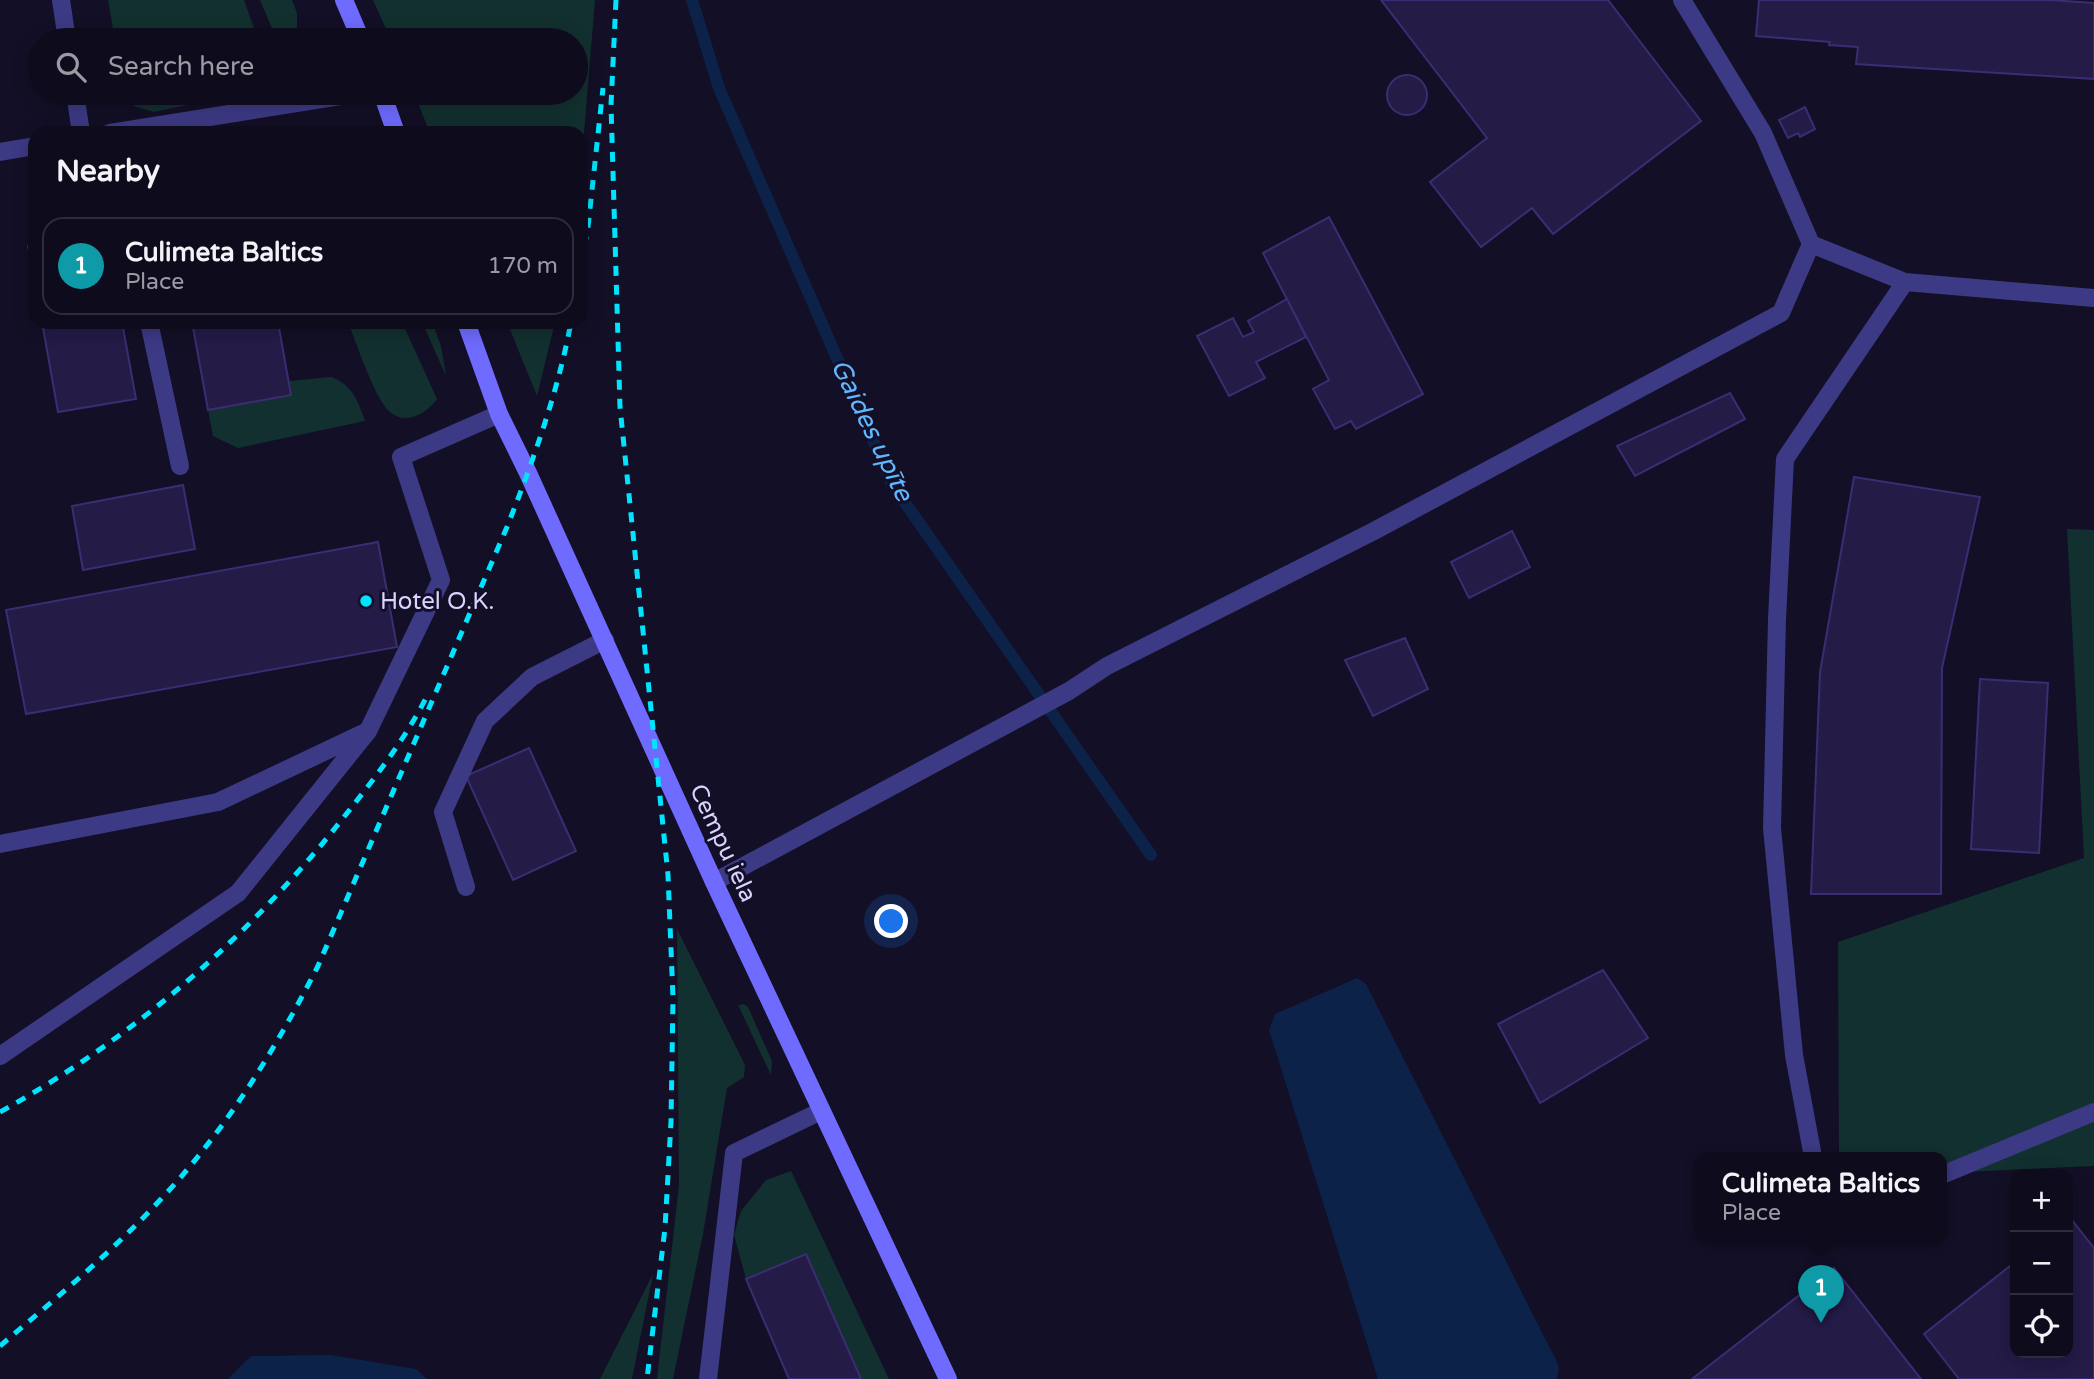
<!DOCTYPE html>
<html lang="en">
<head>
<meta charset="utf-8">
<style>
	:root { --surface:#0e0b1c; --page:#171425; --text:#f1f3f6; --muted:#9b9ba3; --line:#2e2b3b; --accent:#00e5ff }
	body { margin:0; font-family:"Varela Round",sans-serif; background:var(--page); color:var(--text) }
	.controls { position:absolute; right:21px; bottom:21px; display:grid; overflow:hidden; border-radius:14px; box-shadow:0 4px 18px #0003 }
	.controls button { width:63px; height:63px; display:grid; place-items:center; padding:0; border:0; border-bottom:2px solid var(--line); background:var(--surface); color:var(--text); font:35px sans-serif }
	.you { position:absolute; left:892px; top:922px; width:24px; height:24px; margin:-18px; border:5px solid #fff; border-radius:50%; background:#1a73e8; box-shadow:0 0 0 10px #1a73e833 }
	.badge { display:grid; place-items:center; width:46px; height:46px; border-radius:50%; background:var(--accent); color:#fff; font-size:23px; font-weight:700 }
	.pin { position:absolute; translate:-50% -58px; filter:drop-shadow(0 2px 4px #0008) }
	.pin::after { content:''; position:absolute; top:37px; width:24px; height:21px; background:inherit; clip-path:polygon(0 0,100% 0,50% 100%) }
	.popup { position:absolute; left:1695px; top:1152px; width:252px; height:91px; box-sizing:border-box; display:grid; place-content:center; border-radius:14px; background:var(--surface); filter:drop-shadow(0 2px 5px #0005); font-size:23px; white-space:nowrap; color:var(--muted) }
	.popup b { font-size:26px; color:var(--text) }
	.popup::after { content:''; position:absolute; left:50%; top:100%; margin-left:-14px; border:14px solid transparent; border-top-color:var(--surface) }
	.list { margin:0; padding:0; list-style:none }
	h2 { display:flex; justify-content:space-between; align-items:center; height:91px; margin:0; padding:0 28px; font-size:30px }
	h2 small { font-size:23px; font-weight:400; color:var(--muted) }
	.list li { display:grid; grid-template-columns:46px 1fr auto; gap:21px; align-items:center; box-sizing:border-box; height:98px; margin:0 14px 14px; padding:0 14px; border:2px solid var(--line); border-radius:21px }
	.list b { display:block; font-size:26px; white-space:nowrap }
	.list p { margin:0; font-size:23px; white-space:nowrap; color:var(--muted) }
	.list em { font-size:23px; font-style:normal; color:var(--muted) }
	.icon { flex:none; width:38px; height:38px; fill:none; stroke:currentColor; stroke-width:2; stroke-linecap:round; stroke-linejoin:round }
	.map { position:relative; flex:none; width:2094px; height:1379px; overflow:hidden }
	.search { position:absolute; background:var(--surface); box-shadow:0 4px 18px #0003; left:28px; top:28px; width:560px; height:77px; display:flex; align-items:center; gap:18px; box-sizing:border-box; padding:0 24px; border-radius:38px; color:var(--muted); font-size:26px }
	.panel { position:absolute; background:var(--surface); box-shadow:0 4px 18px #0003; left:28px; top:126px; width:560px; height:203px; border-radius:21px }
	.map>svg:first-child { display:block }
	.green { fill:#12302f }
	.water { fill:#0c2248 }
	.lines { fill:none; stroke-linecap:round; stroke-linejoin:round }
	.stream { stroke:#0c2248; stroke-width:12 }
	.building { fill:#241b47; stroke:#3b2d73; stroke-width:2 }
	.service { stroke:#3d3a85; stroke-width:18 }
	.minor { stroke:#3d3a85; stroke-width:18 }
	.tertiary { stroke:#3d3a85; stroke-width:18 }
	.secondary { stroke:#6f6bff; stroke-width:18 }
	.rail { stroke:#00e5ff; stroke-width:5; stroke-dasharray:10 9; stroke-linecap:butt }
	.poi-dot { fill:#00e5ff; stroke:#130f26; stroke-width:2.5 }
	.labels { text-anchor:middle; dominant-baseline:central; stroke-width:6; stroke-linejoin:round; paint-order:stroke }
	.poi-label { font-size:24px; fill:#d9d4ff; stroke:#130f26; text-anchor:start }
	.street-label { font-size:24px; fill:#d9d4ff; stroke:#130f26 }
	.water-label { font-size:26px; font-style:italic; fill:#62b6ff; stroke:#130f26 }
</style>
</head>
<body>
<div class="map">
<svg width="2094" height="1379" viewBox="0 0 2094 1379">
	<rect width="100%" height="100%" fill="#130f26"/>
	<!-- green -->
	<g class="green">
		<polygon points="108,0 244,0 258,40 115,40"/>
		<polygon points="260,0 292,0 297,13 297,40 277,40"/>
		<polygon points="373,0 595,0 581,169 581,133 430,133 414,93 576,93 576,40 391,40"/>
		<polygon points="149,93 245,93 154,112 134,106 123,97"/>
		<path d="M348 322H402L437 399C427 413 406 426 390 412 375 400 356 342 348 322Z"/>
		<polygon points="422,322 432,322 441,346 446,376"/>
		<polygon points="507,322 555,322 537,396"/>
		<path d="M331 377C353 385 358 401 365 421L238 448 213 436 208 410 291 395 289 381Z"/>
		<polygon points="2067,529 2094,530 2094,1166 1942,1173 1942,1157 1839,1157 1838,942 2084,858"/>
		<polygon points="677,929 745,1065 744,1077 727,1088 703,1234 673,1379 657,1379 679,1185"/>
		<polygon points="744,1004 748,1007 772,1061 771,1075 738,1005"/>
		<polygon points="791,1171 889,1379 861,1379 806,1254 746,1279 734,1235 741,1211 766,1180"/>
		<polygon points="653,1274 632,1379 600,1379"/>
	</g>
	<!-- water -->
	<g class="water">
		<polygon points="1357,978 1366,984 1559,1366 1557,1379 1378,1379 1269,1030 1275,1014"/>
		<polygon points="331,1355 416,1369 427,1379 228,1379 251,1356"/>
	</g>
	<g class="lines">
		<!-- stream -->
		<polyline class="stream" points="692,0 719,88 892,484 1151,855"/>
	</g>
	<!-- building -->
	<g class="building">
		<polygon points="1381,0 1608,0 1701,121 1553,234 1532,208 1481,247 1430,182 1487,138"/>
		<polygon points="1759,0 2050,0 2094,3 2094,79 1856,64 1858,47 1829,45 1830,42 1756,36"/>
		<circle cx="1407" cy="95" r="20"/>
		<polygon points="1805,107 1815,129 1800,137 1798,133 1788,138 1779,120"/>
		<polygon points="1329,217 1423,394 1356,429 1351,421 1335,429 1313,389 1329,380 1263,253"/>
		<polygon points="35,245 35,283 28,246"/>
		<polygon points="1287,299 1306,337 1256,362 1265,378 1229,396 1197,336 1233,318 1243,337 1254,332 1248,321"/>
		<polygon points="42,322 122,322 136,399 58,412"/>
		<polygon points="192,322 278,322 291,395 208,410"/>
		<polygon points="1730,393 1745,419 1635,476 1617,446"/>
		<polygon points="1854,477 1980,497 1942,668 1941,894 1811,894 1820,672"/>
		<polygon points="183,485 195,549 83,570 72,506"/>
		<polygon points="1512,531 1530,567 1469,598 1451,562"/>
		<polygon points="378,542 397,647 26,714 6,610"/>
		<polygon points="1405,638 1428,689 1373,716 1345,660"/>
		<polygon points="1980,679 2048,683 2039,853 1971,849"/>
		<polygon points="529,748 576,851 513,880 466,776"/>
		<polygon points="1603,970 1648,1038 1540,1103 1498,1024"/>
		<polygon points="2071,1219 2094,1248 2094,1379 1959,1379 1924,1334 2015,1262 2015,1353 2068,1353 2068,1221"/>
		<polygon points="806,1254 861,1379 789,1379 746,1279"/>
		<polygon points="1834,1268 1921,1379 1692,1379"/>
	</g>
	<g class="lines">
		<!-- service -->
		<g class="service">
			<polyline points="61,0 67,40"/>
			<polyline points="75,93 81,133"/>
			<polyline points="1811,244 1905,282 2094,298"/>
			<polyline points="149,322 180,466"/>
			<polyline points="0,844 218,802 368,731"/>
			<polyline points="714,882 1069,691 1107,666 1374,531 1781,313 1811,244 1763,133 1682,0"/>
			<polyline points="466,887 443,812 485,721 532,677 605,640"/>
			<polyline points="1813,1157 1794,1055 1772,828 1777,619 1785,459 1905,282"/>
			<polyline points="1942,1175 2094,1112"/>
			<polyline points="708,1379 734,1153 821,1111"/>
		</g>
		<!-- minor -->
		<polyline class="minor" points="0,1056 238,893 368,731 441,580 401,457 499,414"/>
		<!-- tertiary -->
		<g class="tertiary">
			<polyline points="110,133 359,93"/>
			<polyline points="0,152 35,146"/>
		</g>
		<!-- secondary -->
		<g class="secondary">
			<polyline points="344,0 361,40"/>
			<polyline points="382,93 396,133"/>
			<polyline points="466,322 499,414 528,473 714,882 948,1379"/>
		</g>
		<!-- rail -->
		<g class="rail">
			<polyline points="616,0 611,105 620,407 668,875 673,998 671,1122 665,1228 647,1379"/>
			<polyline points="581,265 588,227 603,88"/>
			<path d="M0 1112C137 1036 255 932 351 808 378 774 406 737 426 698"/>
			<path d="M0 1346C55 1299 111 1253 161 1199 226 1130 275 1050 318 966L507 527C533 461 558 392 571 322"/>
		</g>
	</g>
	<!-- markers -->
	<circle class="poi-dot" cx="366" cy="601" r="7"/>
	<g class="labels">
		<!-- poi labels -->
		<g class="poi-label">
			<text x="380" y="601">Hotel O.K.</text>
		</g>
		<!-- street labels -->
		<g class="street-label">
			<text transform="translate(723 843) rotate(65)">Cempu iela</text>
		</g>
		<!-- water labels -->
		<g class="water-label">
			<text transform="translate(872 430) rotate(64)">Gaides upīte</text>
		</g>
	</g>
</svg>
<div class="controls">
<button>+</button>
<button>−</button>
<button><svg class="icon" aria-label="locate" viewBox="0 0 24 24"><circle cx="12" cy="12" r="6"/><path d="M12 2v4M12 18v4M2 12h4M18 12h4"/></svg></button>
</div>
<div class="you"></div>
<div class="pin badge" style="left:1821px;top:1323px;background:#0f9aa8">1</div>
<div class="popup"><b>Culimeta Baltics</b>Place</div>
<div class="search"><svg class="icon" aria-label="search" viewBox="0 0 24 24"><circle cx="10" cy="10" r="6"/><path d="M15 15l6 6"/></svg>Search here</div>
<section class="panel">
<h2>Nearby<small></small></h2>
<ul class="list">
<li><span class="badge" style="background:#0f9aa8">1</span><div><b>Culimeta Baltics</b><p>Place</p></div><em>170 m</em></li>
</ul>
</section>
</div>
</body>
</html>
